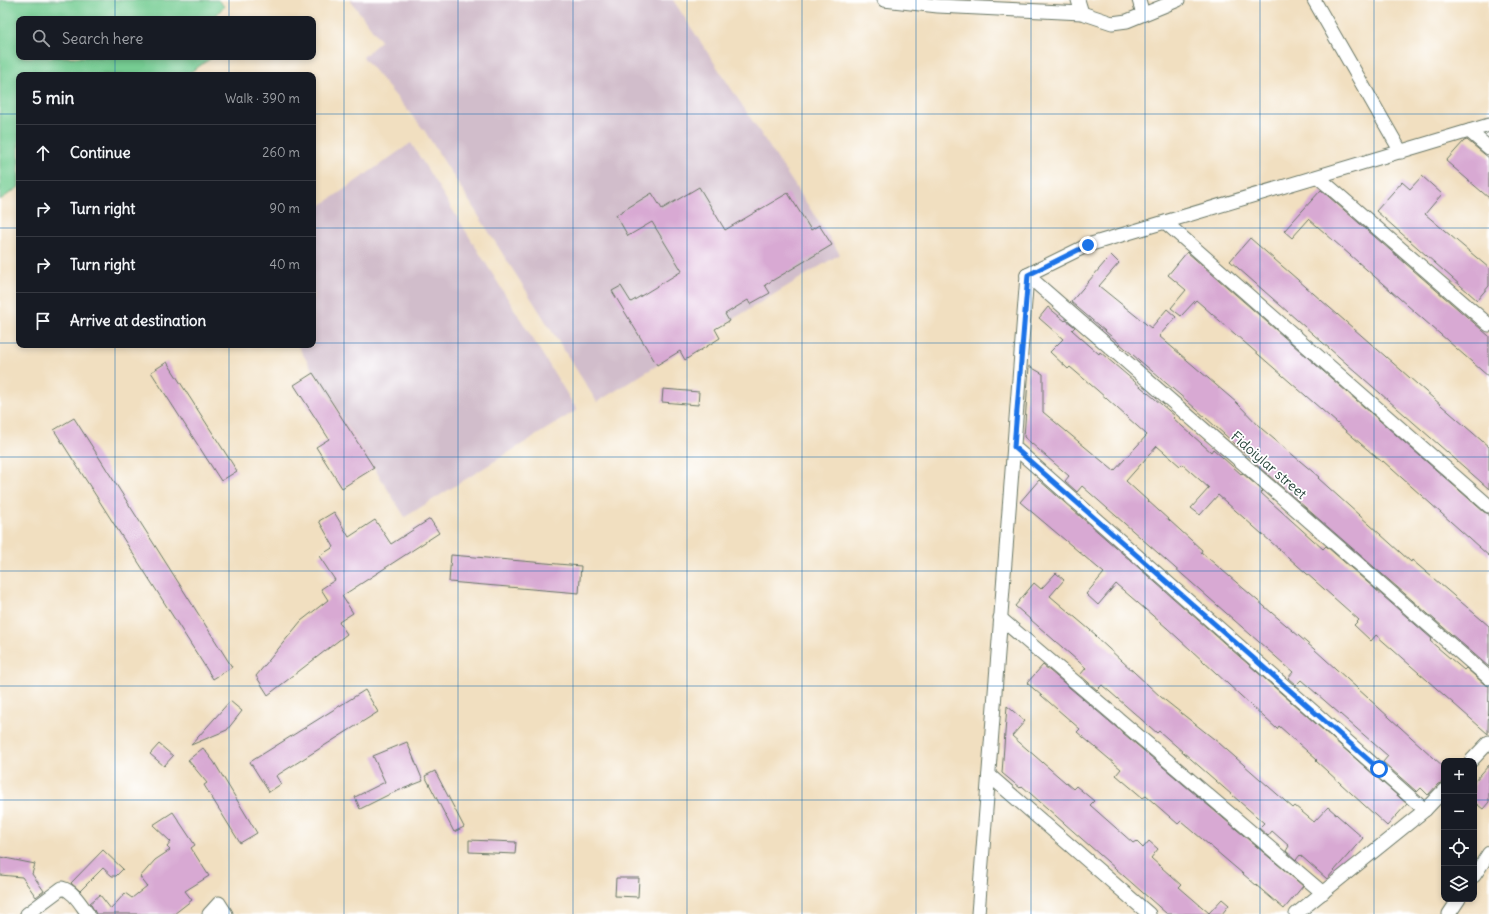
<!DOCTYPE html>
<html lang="en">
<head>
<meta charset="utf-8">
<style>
	:root { --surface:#171b24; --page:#242831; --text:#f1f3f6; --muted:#9ea1a6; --line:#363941 }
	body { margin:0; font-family:Delius,sans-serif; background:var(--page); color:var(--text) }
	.controls { position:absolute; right:12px; bottom:12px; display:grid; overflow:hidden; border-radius:8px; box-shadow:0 2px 6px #0003 }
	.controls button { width:36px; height:36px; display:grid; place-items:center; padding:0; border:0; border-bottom:1px solid var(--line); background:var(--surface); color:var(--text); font:20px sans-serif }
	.stop { position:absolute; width:12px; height:12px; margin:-9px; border:3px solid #1a73e8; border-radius:50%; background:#fff }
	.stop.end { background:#1a73e8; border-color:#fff; box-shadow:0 1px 4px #0008 }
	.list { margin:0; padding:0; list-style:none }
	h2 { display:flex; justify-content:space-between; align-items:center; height:52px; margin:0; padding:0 16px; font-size:17px }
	h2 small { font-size:13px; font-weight:400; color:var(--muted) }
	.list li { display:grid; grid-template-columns:26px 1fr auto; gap:12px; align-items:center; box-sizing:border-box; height:56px; padding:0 16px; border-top:1px solid var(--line) }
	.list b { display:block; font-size:15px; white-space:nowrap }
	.list em { font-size:13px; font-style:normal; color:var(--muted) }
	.icon { flex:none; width:22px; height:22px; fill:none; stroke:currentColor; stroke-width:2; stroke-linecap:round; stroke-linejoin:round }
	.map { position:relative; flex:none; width:1489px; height:914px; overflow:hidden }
	.search { position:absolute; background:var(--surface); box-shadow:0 2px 6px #0003; left:16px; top:16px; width:300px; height:44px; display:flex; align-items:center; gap:10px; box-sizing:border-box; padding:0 14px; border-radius:8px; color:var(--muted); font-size:15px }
	.panel { position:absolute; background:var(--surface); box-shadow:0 2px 6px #0003; left:16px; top:72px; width:300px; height:276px; border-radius:8px }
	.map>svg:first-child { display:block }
	.industrial { fill:#d1bdcb }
	.green { fill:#77ce94; stroke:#4b8664 }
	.building { fill:#d8a9d3 }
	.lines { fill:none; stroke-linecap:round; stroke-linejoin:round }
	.minor-casing { stroke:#687665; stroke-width:15 }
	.minor { stroke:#fff; stroke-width:13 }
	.route { stroke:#1a73e8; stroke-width:5 }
	.grid { fill:none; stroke:#1f6fb2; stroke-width:1; stroke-opacity:0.55 }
	.labels { text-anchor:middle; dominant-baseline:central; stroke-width:3.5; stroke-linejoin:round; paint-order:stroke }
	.street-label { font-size:14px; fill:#1f3d34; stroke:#fff }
</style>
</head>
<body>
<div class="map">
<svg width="1489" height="914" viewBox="0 0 1489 914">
	<rect width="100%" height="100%" fill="#fff"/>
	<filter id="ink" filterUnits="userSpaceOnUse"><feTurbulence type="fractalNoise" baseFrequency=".025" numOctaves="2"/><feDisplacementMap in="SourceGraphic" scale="8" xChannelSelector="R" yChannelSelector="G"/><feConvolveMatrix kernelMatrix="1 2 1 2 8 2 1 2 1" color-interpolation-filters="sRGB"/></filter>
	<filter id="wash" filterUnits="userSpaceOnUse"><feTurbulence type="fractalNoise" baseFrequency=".012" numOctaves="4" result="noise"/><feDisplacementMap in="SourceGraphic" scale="16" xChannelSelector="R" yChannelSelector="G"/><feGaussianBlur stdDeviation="0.9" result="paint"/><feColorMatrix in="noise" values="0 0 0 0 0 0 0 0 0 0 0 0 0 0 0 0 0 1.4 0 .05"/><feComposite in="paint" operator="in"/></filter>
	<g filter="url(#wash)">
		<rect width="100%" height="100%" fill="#f1dfc0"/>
		<!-- industrial -->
		<g class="industrial">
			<polygon points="350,0 673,0 840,254 597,402 424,130 363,57 381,41"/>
			<polygon points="411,143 577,410 405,517 297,345 313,345 313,211"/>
		</g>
		<!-- green -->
		<polygon class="green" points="0,0 218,0 224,6 213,19 19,19 19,57 213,57 186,75 19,75 19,187 0,200"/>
		<g id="blocks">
			<!-- building -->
			<g class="building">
				<polygon points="1467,140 1489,158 1489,198 1446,161 1464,141"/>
				<polygon points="1422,176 1442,194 1425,214 1489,268 1489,286 1477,300 1376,211 1402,182 1410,189"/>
				<polygon points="699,187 725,230 788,193 811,230 819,225 832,245 765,285 770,293 750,304 748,300 725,314 729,321 715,329 720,338 685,360 680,351 657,365 612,291 621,286 631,302 682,271 652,222 628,236 616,215 652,193 662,209"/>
				<polygon points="1321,190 1489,336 1489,377 1309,219 1292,238 1284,231"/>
				<polygon points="1250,238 1489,447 1489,489 1230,261"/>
				<polygon points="1187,252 1484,512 1489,514 1489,556 1383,461 1382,462 1353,437 1196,300 1181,316 1171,308 1186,290 1168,275"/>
				<polygon points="1111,255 1119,263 1099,286 1151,328 1167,309 1176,317 1159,336 1237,403 1262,429 1319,477 1318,478 1411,562 1412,560 1489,626 1489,667 1252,461 1253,460 1187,401 1071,302"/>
				<polygon points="1048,307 1065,321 1066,320 1075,327 1072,330 1099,354 1100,352 1175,416 1173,418 1211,452 1213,449 1241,474 1242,473 1263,491 1261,493 1323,549 1326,546 1432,639 1430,641 1464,670 1466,668 1484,684 1489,686 1488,734 1376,635 1371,641 1354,625 1359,620 1218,495 1200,515 1191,508 1209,488 1182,464 1180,466 1157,446 1126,481 1202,550 1201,552 1314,649 1444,767 1444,782 1438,784 1428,795 1421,788 1417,792 1383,762 1388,756 1301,680 1296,685 1288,678 1293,672 1082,486 1077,492 1065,481 1069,476 1024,437 1029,366 1043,374 1043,412 1114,471 1147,435 1097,390 1070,367 1068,369 1050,352 1063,339 1039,318"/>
				<polygon points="167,362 237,471 221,481 151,372"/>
				<polygon points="313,373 374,468 342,488 316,447 329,439 294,385"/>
				<polygon points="663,389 699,392 698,405 662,402"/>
				<polygon points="74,418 232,667 213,679 54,430"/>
				<polygon points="1039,480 1407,804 1387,826 1316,761 1317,760 1279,726 1277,729 1167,628 1116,584 1098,605 1086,594 1104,573 1020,502"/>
				<polygon points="334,512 349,537 375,520 391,544 430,519 439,533 342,596 353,613 339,622 347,634 268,695 256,676 301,621 328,600 321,589 335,580 319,556 334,547 319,521"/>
				<polygon points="451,555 581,566 579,593 449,582"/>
				<polygon points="1056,573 1064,580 1050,596 1096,635 1095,636 1161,697 1219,743 1293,808 1295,806 1314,822 1328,807 1363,838 1327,879 1300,855 1296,860 1286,851 1289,846 1272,831 1268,836 1259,828 1264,823 1159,731 1157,733 1102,685 1097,690 1080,675 1086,668 1015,606 1034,583 1041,589"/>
				<polygon points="1043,665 1303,886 1284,909 1181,821 1178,824 1146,796 1143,798 1116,775 1121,769 1077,732 1080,729 1027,683"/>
				<polygon points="365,690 378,712 276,776 281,784 269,792 250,762"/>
				<polygon points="230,701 242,711 227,730 191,745"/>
				<polygon points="1007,706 1025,721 1012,736 1073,789 1076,786 1094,801 1090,805 1133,843 1136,841 1143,848 1149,841 1158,849 1151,858 1181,885 1179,887 1209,913 1222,899 1229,905 1222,914 1167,914 1022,786 1020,788 1002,773"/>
				<polygon points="407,742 423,781 390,794 360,809 355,797 385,782 373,756"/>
				<polygon points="159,744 173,756 164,766 150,754"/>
				<polygon points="203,748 214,762 257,833 240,843 204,785 207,783 188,760"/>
				<polygon points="1489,765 1489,802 1483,809 1474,802 1474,782"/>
				<polygon points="435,771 464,827 454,832 425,776"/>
				<polygon points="173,812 195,845 191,848 209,876 185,891 192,900 174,914 96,914 90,903 100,895 111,909 125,893 132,898 147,886 140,877 155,860 170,850 167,847 171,842 153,825"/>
				<polygon points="469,840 516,842 515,854 469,852"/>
				<polygon points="103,850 123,869 116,876 112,876 103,868 80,891 71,883"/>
				<polygon points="0,857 35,864 32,874 44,891 36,897 22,877 0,875"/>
				<polygon points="616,878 639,878 638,897 615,896"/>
			</g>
		</g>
	</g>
	<g filter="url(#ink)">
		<use href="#blocks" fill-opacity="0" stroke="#687665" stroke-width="1"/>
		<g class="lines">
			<!-- minor casing -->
			<g class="minor-casing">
				<g id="minor">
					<polyline points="884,0 938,6 1082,13 1112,23 1127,21 1178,0"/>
					<polyline points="1078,0 1082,13"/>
					<polyline points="1139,0 1143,14"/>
					<polyline points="1314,0 1401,152"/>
					<polyline points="1469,131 1489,148"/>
					<polyline points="1318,177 1489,325"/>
					<polyline points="1166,223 1489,506"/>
					<polyline points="1027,275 1489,678"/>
					<polyline points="1027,275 1088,245 1489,125"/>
					<polyline points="1014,447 1425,810"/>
					<polyline points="1000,618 1323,893"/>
					<polyline points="1471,761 1489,742"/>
					<polyline points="989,775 1149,914"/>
					<polyline points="1474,876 1489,853"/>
					<path d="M27 914 62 888C74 891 81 905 88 914"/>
					<polyline points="209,914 219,903 226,914"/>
					<polyline points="978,914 1027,275"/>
					<polyline points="1296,914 1425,810 1444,790"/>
					<polyline points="1449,914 1459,899"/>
				</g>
			</g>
			<!-- minor -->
			<use href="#minor" class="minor"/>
		</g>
	</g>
	<g class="lines" filter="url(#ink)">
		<!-- route -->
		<polyline class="route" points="1088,245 1028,275 1014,447 1379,769"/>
	</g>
	<!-- grid -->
	<path class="grid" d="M115 0V19M229 0V19M344 0V914M458 0V914M573 0V914M687 0V914M802 0V914M916 0V914M1031 0V914M1145 0V914M1260 0V914M1374 0V914M115 57V75M229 57V75M0 114H19M313 114H1489M0 228H19M313 228H1489M0 343H19M313 343H1489M115 345V914M229 345V914M0 457H1489M0 571H1489M0 686H1489M0 800H1444M1474 800H1489"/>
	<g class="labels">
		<!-- street labels -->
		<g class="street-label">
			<text transform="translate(1269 465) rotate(41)">Fidoiylar street</text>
		</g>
	</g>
</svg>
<div class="controls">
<button>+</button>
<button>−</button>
<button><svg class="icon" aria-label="locate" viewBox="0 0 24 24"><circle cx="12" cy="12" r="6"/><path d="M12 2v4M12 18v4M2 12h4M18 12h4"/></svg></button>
<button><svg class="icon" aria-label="layers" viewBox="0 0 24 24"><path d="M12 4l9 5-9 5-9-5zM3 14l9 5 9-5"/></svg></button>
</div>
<div class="stop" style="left:1379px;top:769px"></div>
<div class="stop end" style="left:1088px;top:245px"></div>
<div class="search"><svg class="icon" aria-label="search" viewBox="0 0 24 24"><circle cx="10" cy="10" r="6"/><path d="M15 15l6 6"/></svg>Search here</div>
<section class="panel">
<h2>5 min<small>Walk · 390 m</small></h2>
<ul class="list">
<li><svg class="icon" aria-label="ahead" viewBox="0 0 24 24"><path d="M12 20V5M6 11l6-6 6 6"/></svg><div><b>Continue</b></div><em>260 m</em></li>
<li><svg class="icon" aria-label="right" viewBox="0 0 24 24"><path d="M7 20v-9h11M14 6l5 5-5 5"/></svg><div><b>Turn right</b></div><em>90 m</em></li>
<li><svg class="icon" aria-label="right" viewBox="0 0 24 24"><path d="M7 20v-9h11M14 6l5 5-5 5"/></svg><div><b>Turn right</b></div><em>40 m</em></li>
<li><svg class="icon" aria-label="arrive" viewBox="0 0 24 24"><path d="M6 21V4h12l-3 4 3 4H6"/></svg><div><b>Arrive at destination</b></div></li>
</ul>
</section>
</div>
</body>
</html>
